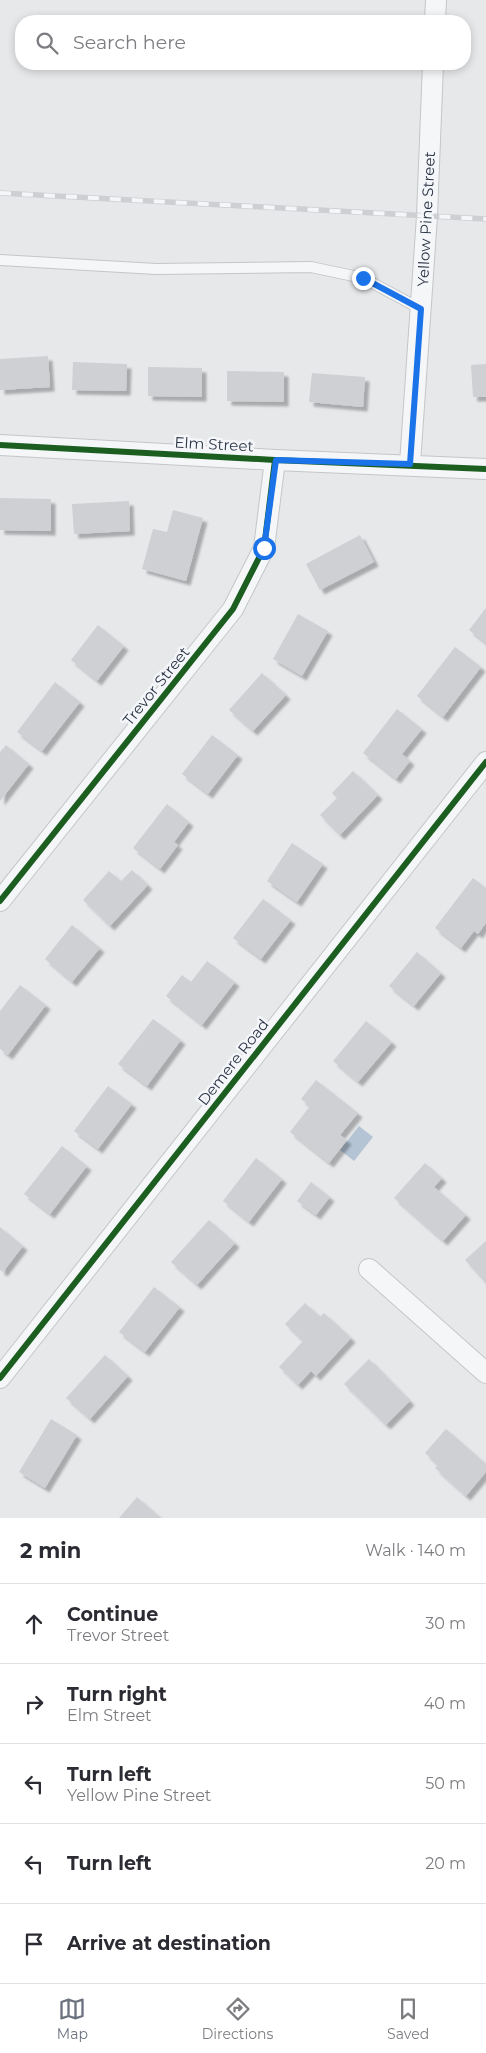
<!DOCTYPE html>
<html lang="en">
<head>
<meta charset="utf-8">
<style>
	:root { --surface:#fff; --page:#f7f7f7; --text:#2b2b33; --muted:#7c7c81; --line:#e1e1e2; --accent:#6c737f }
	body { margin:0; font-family:Montserrat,sans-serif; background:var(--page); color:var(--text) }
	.stop { position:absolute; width:15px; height:15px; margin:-11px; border:4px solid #1a73e8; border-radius:50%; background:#fff }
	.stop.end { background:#1a73e8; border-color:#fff; box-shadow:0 1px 5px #0008 }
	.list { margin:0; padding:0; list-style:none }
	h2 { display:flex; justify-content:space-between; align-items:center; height:65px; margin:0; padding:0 20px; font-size:21px }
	h2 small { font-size:16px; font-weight:400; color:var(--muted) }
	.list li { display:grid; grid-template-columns:32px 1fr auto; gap:15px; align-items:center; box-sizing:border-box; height:80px; padding:0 20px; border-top:1px solid var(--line) }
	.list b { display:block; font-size:19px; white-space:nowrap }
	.list p { margin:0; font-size:16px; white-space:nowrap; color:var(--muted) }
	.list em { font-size:16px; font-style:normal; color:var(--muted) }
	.icon { flex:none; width:28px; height:28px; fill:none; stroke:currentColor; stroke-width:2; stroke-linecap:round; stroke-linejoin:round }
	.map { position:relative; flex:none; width:486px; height:1518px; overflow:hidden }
	.search { position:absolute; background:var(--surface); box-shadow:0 2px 8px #0003; left:15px; right:15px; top:15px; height:55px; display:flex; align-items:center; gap:12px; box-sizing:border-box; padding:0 18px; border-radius:20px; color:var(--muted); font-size:19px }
	.sheet { height:465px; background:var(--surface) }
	nav { display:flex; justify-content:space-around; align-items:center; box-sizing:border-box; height:70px; border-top:1px solid var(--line); background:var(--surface); font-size:14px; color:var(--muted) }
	nav a { display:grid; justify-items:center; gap:2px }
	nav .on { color:var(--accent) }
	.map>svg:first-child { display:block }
	.water { fill:#b4c4d5 }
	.building { fill:#ced0d3; filter:url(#shadow) }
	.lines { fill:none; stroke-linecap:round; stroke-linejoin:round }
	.service-casing { stroke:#c4c6c8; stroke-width:12 }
	.minor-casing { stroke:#c4c6c8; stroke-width:22 }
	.service { stroke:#f5f6f7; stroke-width:10 }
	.minor { stroke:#f5f6f7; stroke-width:20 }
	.rail-casing { stroke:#cecfd2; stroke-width:5.5 }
	.rail { stroke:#f4f6f9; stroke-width:4; stroke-dasharray:11; stroke-linecap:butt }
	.cycleway-casing { stroke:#f4f6f9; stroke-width:9 }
	.cycleway { stroke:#1b5e20; stroke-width:6 }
	.route { stroke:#1a73e8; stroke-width:6 }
	.labels { text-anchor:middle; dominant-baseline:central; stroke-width:5; stroke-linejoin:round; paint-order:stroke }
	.street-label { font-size:15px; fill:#2b3445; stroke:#f4f6f9 }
</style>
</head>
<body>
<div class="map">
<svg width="486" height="1518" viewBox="0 0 486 1518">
	<defs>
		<filter id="shadow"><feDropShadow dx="4.5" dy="4.5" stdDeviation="1" flood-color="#0004"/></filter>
	</defs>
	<rect width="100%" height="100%" fill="#e6e8ea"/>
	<!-- water -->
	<polygon class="water" points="359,1126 373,1137 354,1161 340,1150"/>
	<!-- building -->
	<g class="building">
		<polygon points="48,356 50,387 0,390 0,359"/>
		<polygon points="73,362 127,364 126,391 72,390"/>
		<polygon points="486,364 486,397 473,397 471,365"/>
		<polygon points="148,367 202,368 202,397 148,396"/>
		<polygon points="227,371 284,372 284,402 227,401"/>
		<polygon points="312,373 365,377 363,407 309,402"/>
		<polygon points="0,498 51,499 51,531 0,530"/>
		<polygon points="129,501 130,531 74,534 72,504"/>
		<polygon points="173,510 203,518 186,581 142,569 153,529 167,532"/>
		<polygon points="360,535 374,562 320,590 306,564"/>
		<polygon points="486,608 486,643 469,630"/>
		<polygon points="298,614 328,631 302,676 273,659"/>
		<polygon points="98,625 124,646 97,681 71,660"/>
		<polygon points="455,647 481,667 443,717 417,696"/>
		<polygon points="262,673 286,695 253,731 229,710"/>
		<polygon points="55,682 80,702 42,751 17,732"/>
		<polygon points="397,709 422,729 402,754 410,761 396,779 363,753"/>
		<polygon points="212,735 238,755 208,794 182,774"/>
		<polygon points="6,745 29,764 0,801 0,752"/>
		<polygon points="353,771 378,795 340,835 320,815 337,798 332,793"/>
		<polygon points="167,804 189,822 174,842 178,845 160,869 133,848"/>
		<polygon points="292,843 323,864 297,902 267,881"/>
		<polygon points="132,870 148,885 110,926 83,900 109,871 121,881"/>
		<polygon points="473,878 486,888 486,923 478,934 474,931 461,948 435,928"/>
		<polygon points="263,899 291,920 261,959 233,938"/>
		<polygon points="72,925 100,948 72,982 45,959"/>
		<polygon points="417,952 441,973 414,1006 389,986"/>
		<polygon points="207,961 235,982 202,1025 166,996 182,975 191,982"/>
		<polygon points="20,985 46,1005 8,1055 0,1049 0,1011"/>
		<polygon points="153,1019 181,1040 147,1086 118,1064"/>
		<polygon points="366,1021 392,1042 358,1082 333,1061"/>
		<polygon points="316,1080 358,1113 340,1135 347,1140 329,1163 290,1132 310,1106 301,1099"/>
		<polygon points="108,1086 132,1104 98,1149 74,1131"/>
		<polygon points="62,1146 87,1166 50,1214 24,1194"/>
		<polygon points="256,1158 282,1179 249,1222 223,1201"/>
		<polygon points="425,1163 442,1178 434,1187 466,1215 443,1241 394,1198"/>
		<polygon points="311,1182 330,1197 316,1215 297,1201"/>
		<polygon points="209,1220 235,1243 197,1285 171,1262"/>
		<polygon points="0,1227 23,1246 3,1272 0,1270"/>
		<polygon points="486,1241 486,1283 465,1260"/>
		<polygon points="154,1287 180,1307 145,1352 119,1332"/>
		<polygon points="305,1303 320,1317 324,1313 351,1338 316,1376 311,1371 298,1385 279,1367 303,1341 285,1324"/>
		<polygon points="105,1355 128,1376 90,1419 66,1398"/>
		<polygon points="369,1359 410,1401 386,1425 344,1384"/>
		<polygon points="51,1419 77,1435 45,1488 19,1472"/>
		<polygon points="446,1429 486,1464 486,1472 466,1496 435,1468 438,1465 425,1453"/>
		<polygon points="137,1497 161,1518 119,1518"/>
	</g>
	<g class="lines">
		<!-- service casing -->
		<g class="service-casing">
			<polyline id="service" points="0,260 156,269 311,267 363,278 421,309"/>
		</g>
		<!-- minor casing -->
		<g class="minor-casing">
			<g id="minor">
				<polyline points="435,21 436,0"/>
				<polyline points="0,445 275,460 486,469"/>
				<polyline points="410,464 427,216 433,64"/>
				<polyline points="0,901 233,609 264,548 275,460"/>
				<polyline points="369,1269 486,1373"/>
				<polyline points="0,1378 486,762"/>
			</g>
		</g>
		<!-- service -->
		<use href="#service" class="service"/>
		<!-- minor -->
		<use href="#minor" class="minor"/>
		<!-- rail casing -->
		<g class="rail-casing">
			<polyline id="rail" points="0,193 486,219"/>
		</g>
		<!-- rail -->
		<use href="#rail" class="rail"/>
		<!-- cycleway casing -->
		<g class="cycleway-casing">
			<g id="cycleway">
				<polyline points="0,445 275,460 486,469"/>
				<polyline points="0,901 233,609 264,548 275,460"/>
				<polyline points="0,1378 486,762"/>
			</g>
		</g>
		<!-- cycleway -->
		<use href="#cycleway" class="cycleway"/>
	</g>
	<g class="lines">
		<!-- route -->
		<polyline class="route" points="264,548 276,460 410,464 421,309 363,278"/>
	</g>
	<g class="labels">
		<!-- street labels -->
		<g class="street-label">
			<text transform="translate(426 219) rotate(-87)">Yellow Pine Street</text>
			<text transform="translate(214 444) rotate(3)">Elm Street</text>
			<text transform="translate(156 686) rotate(-51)">Trevor Street</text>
			<text transform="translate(233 1062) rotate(-52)">Demere Road</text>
		</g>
	</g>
</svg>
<div class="stop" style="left:264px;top:548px"></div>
<div class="stop end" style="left:363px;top:278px"></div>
<div class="search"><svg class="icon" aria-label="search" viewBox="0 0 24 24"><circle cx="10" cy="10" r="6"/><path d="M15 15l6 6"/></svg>Search here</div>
</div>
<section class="sheet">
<h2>2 min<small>Walk · 140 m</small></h2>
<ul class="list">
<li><svg class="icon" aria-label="ahead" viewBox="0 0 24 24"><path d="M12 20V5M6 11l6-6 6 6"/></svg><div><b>Continue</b><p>Trevor Street</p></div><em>30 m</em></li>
<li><svg class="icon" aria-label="right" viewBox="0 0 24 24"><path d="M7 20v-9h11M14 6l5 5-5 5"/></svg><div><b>Turn right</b><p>Elm Street</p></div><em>40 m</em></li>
<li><svg class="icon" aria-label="left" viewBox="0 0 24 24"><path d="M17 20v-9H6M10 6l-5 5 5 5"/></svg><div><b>Turn left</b><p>Yellow Pine Street</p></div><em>50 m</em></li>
<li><svg class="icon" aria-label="left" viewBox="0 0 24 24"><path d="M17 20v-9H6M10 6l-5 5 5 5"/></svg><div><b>Turn left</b></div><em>20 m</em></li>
<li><svg class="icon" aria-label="arrive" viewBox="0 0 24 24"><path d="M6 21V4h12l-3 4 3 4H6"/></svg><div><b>Arrive at destination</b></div></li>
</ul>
</section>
<nav>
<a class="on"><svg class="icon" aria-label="map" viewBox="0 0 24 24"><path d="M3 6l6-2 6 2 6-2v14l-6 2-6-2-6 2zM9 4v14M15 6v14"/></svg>Map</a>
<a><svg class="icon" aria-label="directions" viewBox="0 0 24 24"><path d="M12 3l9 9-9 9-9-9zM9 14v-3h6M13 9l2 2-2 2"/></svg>Directions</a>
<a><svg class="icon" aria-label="saved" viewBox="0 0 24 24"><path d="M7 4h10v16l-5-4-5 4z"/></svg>Saved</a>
</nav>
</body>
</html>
